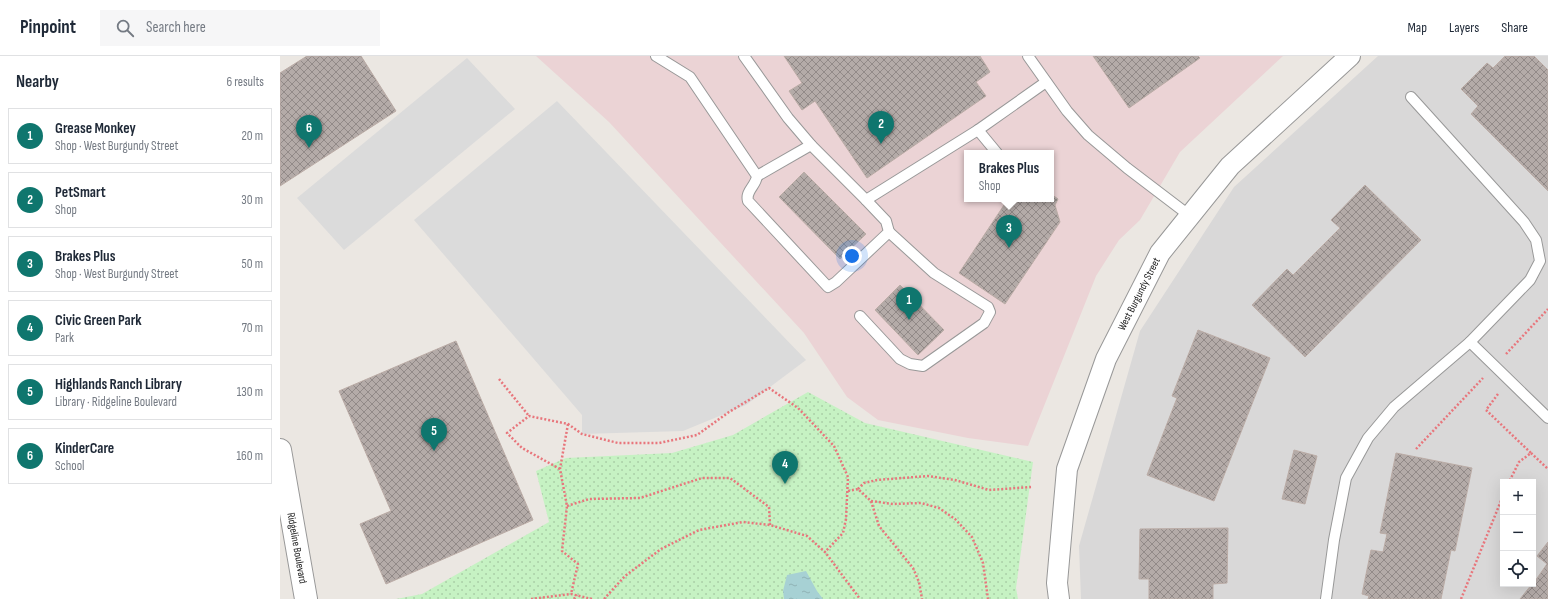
<!DOCTYPE html>
<html lang="en">
<head>
<meta charset="utf-8">
<style>
	:root { --surface:#fff; --page:#f6f6f7; --text:#1f2937; --muted:#747a83; --line:#e0e1e3; --accent:#0f766e }
	body { margin:0; font-family:"Sofia Sans Condensed",sans-serif; background:var(--page); color:var(--text) }
	.controls { position:absolute; right:12px; bottom:12px; display:grid; overflow:hidden; border-radius:0px; box-shadow:0 4px 16px #0002 }
	.controls button { width:36px; height:36px; display:grid; place-items:center; padding:0; border:0; border-bottom:1px solid var(--line); background:var(--surface); color:var(--text); font:20px sans-serif }
	.you { position:absolute; left:572px; top:200px; width:14px; height:14px; margin:-10px; border:3px solid #fff; border-radius:50%; background:#1a73e8; box-shadow:0 0 0 6px #1a73e833 }
	.badge { display:grid; place-items:center; width:26px; height:26px; border-radius:50%; background:var(--accent); color:#fff; font-size:13px; font-weight:700 }
	.pin { position:absolute; translate:-50% -33px; filter:drop-shadow(0 1px 2px #0008) }
	.pin::after { content:''; position:absolute; top:21px; width:14px; height:12px; background:inherit; clip-path:polygon(0 0,100% 0,50% 100%) }
	.popup { position:absolute; left:684px; top:94px; width:90px; height:52px; box-sizing:border-box; display:grid; place-content:center; border-radius:0px; background:var(--surface); filter:drop-shadow(0 1px 3px #0005); font-size:13px; white-space:nowrap; color:var(--muted) }
	.popup b { font-size:15px; color:var(--text) }
	.popup::after { content:''; position:absolute; left:50%; top:100%; margin-left:-8px; border:8px solid transparent; border-top-color:var(--surface) }
	.list { margin:0; padding:0; list-style:none }
	h2 { display:flex; justify-content:space-between; align-items:center; height:52px; margin:0; padding:0 16px; font-size:17px }
	h2 small { font-size:13px; font-weight:400; color:var(--muted) }
	.list li { display:grid; grid-template-columns:26px 1fr auto; gap:12px; align-items:center; box-sizing:border-box; height:56px; margin:0 8px 8px; padding:0 8px; border:1px solid var(--line); border-radius:0px }
	.list b { display:block; font-size:15px; white-space:nowrap }
	.list p { margin:0; font-size:13px; white-space:nowrap; color:var(--muted) }
	.list em { font-size:13px; font-style:normal; color:var(--muted) }
	.icon { flex:none; width:22px; height:22px; fill:none; stroke:currentColor; stroke-width:2; stroke-linecap:round; stroke-linejoin:round }
	.map { position:relative; flex:none; width:1268px; height:543px; overflow:hidden }
	header { display:flex; align-items:center; gap:24px; box-sizing:border-box; height:56px; padding:0 20px; background:var(--surface); border-bottom:1px solid var(--line) }
	header strong { font-size:19px }
	nav { display:flex; gap:22px; margin-inline-start:auto; font-size:14px }
	.search { width:280px; height:36px; background:var(--page); display:flex; align-items:center; gap:10px; box-sizing:border-box; padding:0 14px; border-radius:0px; color:var(--muted); font-size:15px }
	main { display:flex }
	aside { flex:1; background:var(--surface) }
	.map>svg:first-child { display:block }
	.residential { fill:#d9d8d8; fill-rule:evenodd }
	.commercial { fill:#ebd3d5; fill-rule:evenodd }
	.park { fill:url(#park-dots) }
	.parking { fill:#dbdbdb }
	.water { fill:url(#water-ripples) }
	.building { fill:url(#building-cross-hatch); stroke:#bbaca6 }
	.lines { fill:none; stroke-linecap:round; stroke-linejoin:round }
	.service-casing { stroke:#989898; stroke-width:12 }
	.minor-casing { stroke:#989898; stroke-width:22 }
	.tertiary-casing { stroke:#989898; stroke-width:24 }
	.path { stroke:#e8767c; stroke-width:2.5; stroke-dasharray:2 2; stroke-linecap:butt }
	.service { stroke:#fff; stroke-width:10 }
	.minor { stroke:#fff; stroke-width:20 }
	.tertiary { stroke:#fff; stroke-width:22 }
	.labels { text-anchor:middle; dominant-baseline:central; stroke-width:3; stroke-linejoin:round; paint-order:stroke }
	.street-label { font-size:11px; fill:#1b1b1b; stroke:#fff }
</style>
</head>
<body>
<header>
<strong>Pinpoint</strong>
<div class="search"><svg class="icon" aria-label="search" viewBox="0 0 24 24"><circle cx="10" cy="10" r="6"/><path d="M15 15l6 6"/></svg>Search here</div>
<nav><a>Map</a><a>Layers</a><a>Share</a></nav>
</header>
<main>
<aside>
<h2>Nearby<small>6 results</small></h2>
<ul class="list">
<li><span class="badge">1</span><div><b>Grease Monkey</b><p>Shop · West Burgundy Street</p></div><em>20 m</em></li>
<li><span class="badge">2</span><div><b>PetSmart</b><p>Shop</p></div><em>30 m</em></li>
<li><span class="badge">3</span><div><b>Brakes Plus</b><p>Shop · West Burgundy Street</p></div><em>50 m</em></li>
<li><span class="badge">4</span><div><b>Civic Green Park</b><p>Park</p></div><em>70 m</em></li>
<li><span class="badge">5</span><div><b>Highlands Ranch Library</b><p>Library · Ridgeline Boulevard</p></div><em>130 m</em></li>
<li><span class="badge">6</span><div><b>KinderCare</b><p>School</p></div><em>160 m</em></li>
</ul>
</aside>
<div class="map">
<svg width="1268" height="543" viewBox="0 0 1268 543">
	<defs>
		<pattern id="park-dots" width="8" height="8" patternUnits="userSpaceOnUse"><rect width="8" height="8" fill="#c6f2c3"/><path d="M2 2h.1M6 6h.1" fill="none" stroke="#aacfa7" stroke-width="1.8" stroke-linecap="round"/></pattern>
		<pattern id="water-ripples" width="26" height="14" patternUnits="userSpaceOnUse"><rect width="26" height="14" fill="#a7d1d4"/><path d="M2 4q2-2 4 0t4 0M15 11q2-2 4 0t4 0" fill="none" stroke="#8fb3b5"/></pattern>
		<pattern id="building-cross-hatch" width="8" height="8" patternUnits="userSpaceOnUse"><rect width="8" height="8" fill="#b4aba8"/><path d="M0 0l8 8M0 8l8-8" fill="none" stroke="#928a88"/></pattern>
	</defs>
	<rect width="100%" height="100%" fill="#ebe7e2"/>
	<!-- residential -->
	<path class="residential" d="M1098 0H1268V543H801L799 490 860 275 954 131ZM1223 426H1253V528H1223Z"/>
	<!-- commercial -->
	<path class="commercial" d="M256 0H1003L900 96 860 164 839 184 816 220 748 390 688 382 598 364 567 341 524 277 329 66ZM687 97H771V143H687Z"/>
	<!-- park -->
	<polygon class="park" points="528,336 585,367 753,406 736,532 738,543 116,543 142,538 269,466 256,415 286,402 392,397 453,379"/>
	<!-- parking -->
	<g class="parking">
		<polygon points="187,2 235,53 64,194 17,142"/>
		<polygon points="277,45 526,304 466,349 403,375 302,378 302,359 134,164"/>
	</g>
	<!-- water -->
	<polygon class="water" points="526,515 537,535 543,543 504,543 503,535 507,519"/>
	<!-- building -->
	<g class="building">
		<polygon points="27,0 81,0 116,55 0,130 0,17"/>
		<polygon points="504,0 700,0 710,16 696,26 706,40 587,122 535,45 522,54 509,35 522,27"/>
		<polygon points="813,0 918,0 920,2 849,52"/>
		<polygon points="1225,0 1254,0 1268,14 1268,135 1191,58 1198,50 1181,33 1207,7 1213,12"/>
		<polygon points="524,116 586,178 560,203 499,141"/>
		<polygon points="1085,129 1141,184 1025,301 972,249 1007,213 1013,219 1060,172 1051,164"/>
		<polygon points="771,138 778,143 775,149 780,166 725,248 679,217 728,143 771,143"/>
		<polygon points="620,229 664,274 638,299 595,254"/>
		<polygon points="918,274 990,302 934,445 867,419 897,342 892,340"/>
		<polygon points="176,285 253,464 106,528 80,468 111,455 59,335"/>
		<polygon points="1014,394 1037,400 1025,448 1002,443"/>
		<polygon points="1116,397 1192,412 1175,495 1171,494 1161,543 1088,543 1089,540 1082,538 1091,494 1103,496 1107,478 1100,477"/>
		<polygon points="948,472 947,527 933,528 933,543 869,543 869,523 859,523 860,473"/>
		<polygon points="1268,486 1268,543 1240,543 1252,528 1253,528 1267,508 1257,500"/>
	</g>
	<g class="lines">
		<!-- service casing -->
		<g class="service-casing">
			<g id="service">
				<path d="M376 0 410 21 477 120C476 130 465 135 468 145L548 231 556 226 609 176 606 165 586 144 698 74 766 26"/>
				<polyline points="464,0 508,62 531,89 586,144"/>
				<polyline points="748,0 787,55 808,79 847,112 910,160"/>
				<polyline points="1131,41 1244,166 1256,184 1260,205 1250,224 1190,286 1268,362"/>
				<polyline points="698,74 717,97"/>
				<polyline points="477,120 531,89"/>
				<polyline points="580,260 620,303 630,308 643,310 704,267 710,256 708,251 654,217 609,176"/>
				<polyline points="1046,543 1054,484 1066,422 1088,382 1114,351 1190,286"/>
			</g>
		</g>
		<!-- minor casing -->
		<g class="minor-casing">
			<polyline id="minor" points="779,543 777,527 787,413 826,303 880,197 950,110 1070,0"/>
		</g>
		<!-- tertiary casing -->
		<g class="tertiary-casing">
			<polyline id="tertiary" points="0,394 26,543"/>
		</g>
		<!-- path -->
		<g class="path">
			<polyline points="1226,298 1268,253"/>
			<polyline points="219,323 249,360"/>
			<polyline points="1218,338 1206,354 1251,397 1239,406 1229,426"/>
			<polyline points="288,368 280,413 287,450 282,495 298,508 291,538"/>
			<polyline points="1136,393 1203,322"/>
			<polyline points="1251,397 1268,413"/>
			<polyline points="280,413 242,392 227,377 249,360 288,368 302,378 338,387 379,387 417,379 449,356 489,332 518,352 554,390 568,421 566,463 563,477 545,496"/>
			<polyline points="578,433 584,427 597,424 648,420 675,424 709,434 751,431"/>
			<polyline points="568,435 578,433 591,445 599,470 633,512 639,526 642,543"/>
			<polyline points="591,445 613,448 641,447 659,452 675,463 692,481 703,507 708,543"/>
			<polyline points="287,450 309,443 360,442 422,422 450,422 489,451 490,469"/>
			<polyline points="251,543 291,538 312,543"/>
			<polyline points="294,543 297,539"/>
			<polyline points="324,543 345,520 381,493 419,474 463,466 490,469 527,480 545,496 580,543"/>
			<polyline points="1181,543 1223,440"/>
		</g>
		<!-- service -->
		<use href="#service" class="service"/>
		<!-- minor -->
		<use href="#minor" class="minor"/>
		<!-- tertiary -->
		<use href="#tertiary" class="tertiary"/>
	</g>
	<g class="labels">
		<!-- street labels -->
		<g class="street-label">
			<text transform="translate(859 238) rotate(-63)">West Burgundy Street</text>
			<text transform="translate(17 492) rotate(80)">Ridgeline Boulevard</text>
		</g>
	</g>
</svg>
<div class="controls">
<button>+</button>
<button>−</button>
<button><svg class="icon" aria-label="locate" viewBox="0 0 24 24"><circle cx="12" cy="12" r="6"/><path d="M12 2v4M12 18v4M2 12h4M18 12h4"/></svg></button>
</div>
<div class="you"></div>
<div class="pin badge" style="left:629px;top:264px">1</div>
<div class="pin badge" style="left:601px;top:88px">2</div>
<div class="pin badge" style="left:729px;top:192px">3</div>
<div class="popup"><b>Brakes Plus</b>Shop</div>
<div class="pin badge" style="left:505px;top:428px">4</div>
<div class="pin badge" style="left:154px;top:395px">5</div>
<div class="pin badge" style="left:29px;top:92px">6</div>
</div>
</main>
</body>
</html>
